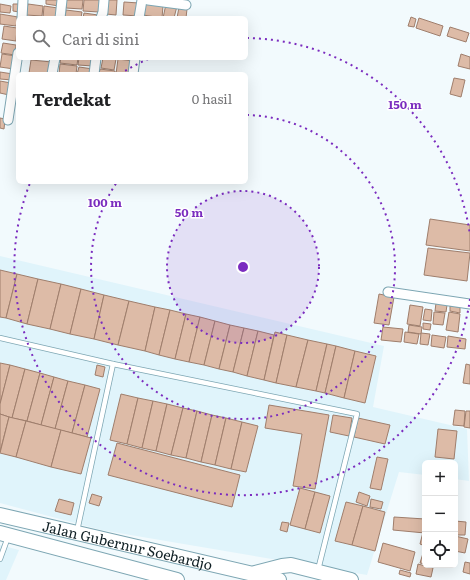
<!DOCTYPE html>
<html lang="id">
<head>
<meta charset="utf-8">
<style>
	:root { --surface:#fff; --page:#f6f6f6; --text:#202124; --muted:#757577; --line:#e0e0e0 }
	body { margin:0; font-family:Literata,serif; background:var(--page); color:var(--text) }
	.controls { position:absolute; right:12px; bottom:12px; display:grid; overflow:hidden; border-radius:6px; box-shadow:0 4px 16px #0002 }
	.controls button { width:36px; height:36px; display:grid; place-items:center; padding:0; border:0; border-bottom:1px solid var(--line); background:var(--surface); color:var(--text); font:20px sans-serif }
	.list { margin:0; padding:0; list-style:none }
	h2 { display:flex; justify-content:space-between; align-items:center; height:52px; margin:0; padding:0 16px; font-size:17px }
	h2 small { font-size:13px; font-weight:400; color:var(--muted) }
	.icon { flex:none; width:22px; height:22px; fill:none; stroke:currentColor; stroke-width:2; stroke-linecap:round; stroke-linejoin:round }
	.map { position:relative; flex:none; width:470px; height:580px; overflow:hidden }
	.search { position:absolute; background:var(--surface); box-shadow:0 4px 16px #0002; left:16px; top:16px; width:232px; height:44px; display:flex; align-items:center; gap:10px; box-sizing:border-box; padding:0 14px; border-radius:6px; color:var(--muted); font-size:15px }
	.panel { position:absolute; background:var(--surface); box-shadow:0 4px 16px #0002; left:16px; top:72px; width:232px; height:112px; border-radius:6px }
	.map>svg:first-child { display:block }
	.built { fill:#e0f4fb }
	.building { fill:#ddbba7; stroke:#9f7e6c }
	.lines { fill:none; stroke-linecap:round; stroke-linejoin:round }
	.service-casing { stroke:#7da6b3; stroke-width:6 }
	.minor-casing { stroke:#7da6b3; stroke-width:11 }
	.trunk-casing { stroke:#7da6b3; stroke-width:16 }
	.service { stroke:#fff; stroke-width:4.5 }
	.minor { stroke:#fff; stroke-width:9 }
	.trunk { stroke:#fff; stroke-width:14 }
	.ring { fill:none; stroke:#7b2cbf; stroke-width:2; stroke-dasharray:2 4 }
	.labels { text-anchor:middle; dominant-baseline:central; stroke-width:3; stroke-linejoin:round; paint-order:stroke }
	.street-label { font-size:14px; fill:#0e1e23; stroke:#fff }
	.centre { fill:#7b2cbf; stroke:#fff; stroke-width:2 }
	.ring-label { font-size:12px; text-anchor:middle; font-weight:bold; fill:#7b2cbf; stroke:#fff; stroke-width:3; stroke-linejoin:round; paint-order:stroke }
</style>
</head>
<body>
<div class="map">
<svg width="470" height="580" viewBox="0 0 470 580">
	<rect width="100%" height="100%" fill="#f2fafd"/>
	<!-- built -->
	<g class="built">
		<polygon points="0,256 384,346 373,407 467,429 469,481 455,479 455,463 425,463 425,475 399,472 367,575 101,530 0,503"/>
		<polygon points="0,545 19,550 6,580 0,580"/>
	</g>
	<!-- building -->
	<g class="building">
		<polygon points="46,0 60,0 59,6 46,4"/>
		<polygon points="66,0 83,0 82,9 66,8"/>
		<polygon points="84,0 101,0 99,12 83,11"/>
		<polygon points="108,0 117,0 116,15 106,14"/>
		<polygon points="124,2 139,3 138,16 123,15"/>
		<polygon points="0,4 11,6 10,13 0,12"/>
		<polygon points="13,4 19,4 19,12 13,11"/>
		<polygon points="28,4 43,6 42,16 26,15"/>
		<polygon points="145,4 163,6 162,18 143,15"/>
		<polygon points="166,4 177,6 174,18 163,18"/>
		<polygon points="44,6 58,8 57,18 43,18"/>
		<polygon points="179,7 187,9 186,18 177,18"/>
		<polygon points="66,10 82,12 81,18 65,18"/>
		<polygon points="84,13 98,15 98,18 83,18"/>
		<polygon points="0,14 18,17 16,26 0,24"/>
		<polygon points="411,17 416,19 414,27 408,26"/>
		<polygon points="419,18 443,26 440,36 416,28"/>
		<polygon points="4,26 17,28 16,41 2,39"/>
		<polygon points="450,27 469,33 466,42 447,36"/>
		<polygon points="3,43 16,45 15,55 1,53"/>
		<polygon points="2,54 16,56 14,69 0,67"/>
		<polygon points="461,54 470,57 470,69 458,66"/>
		<polygon points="61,58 78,58 77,65 60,63"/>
		<polygon points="79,58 94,58 93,66 78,65"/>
		<polygon points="103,58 116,59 114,70 101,68"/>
		<polygon points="118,59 133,61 131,74 116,74"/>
		<polygon points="31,60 52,62 50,74 29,73"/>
		<polygon points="60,64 77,66 76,74 59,74"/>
		<polygon points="79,67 93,69 92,74 77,74"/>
		<polygon points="100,69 115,71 115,74 99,74"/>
		<polygon points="0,72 13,74 12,80 0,79"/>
		<polygon points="454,78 465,80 461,97 450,94"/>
		<polygon points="0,81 11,83 9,95 0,93"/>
		<polygon points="0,118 5,119 4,129 0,128"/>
		<polygon points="430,219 470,225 470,251 426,245"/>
		<polygon points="428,248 470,253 467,281 424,275"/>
		<polygon points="0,270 17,274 6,318 0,317"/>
		<polygon points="17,274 38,279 27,324 6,318"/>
		<polygon points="38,279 61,284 50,329 27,324"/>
		<polygon points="61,284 81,289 70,334 50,329"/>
		<polygon points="81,289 104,295 94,339 70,334"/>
		<polygon points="379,294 394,297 389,325 374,323"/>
		<polygon points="104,295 129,301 118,345 94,339"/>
		<polygon points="129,301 155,307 145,351 118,345"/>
		<polygon points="436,303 447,305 446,312 435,311"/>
		<polygon points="410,305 423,307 420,326 407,324"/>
		<polygon points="450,306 460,307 460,313 450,311"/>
		<polygon points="155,307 170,310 159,355 145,351"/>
		<polygon points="425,309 432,310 431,321 423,320"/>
		<polygon points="170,310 186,314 175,359 159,355"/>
		<polygon points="434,312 445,313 443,325 433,324"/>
		<polygon points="449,312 460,314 458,332 446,330"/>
		<polygon points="186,314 200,317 189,362 175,359"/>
		<polygon points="200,317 215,321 204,365 189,362"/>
		<polygon points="215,321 230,325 219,369 204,365"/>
		<polygon points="423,323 431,324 430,330 423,329"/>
		<polygon points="230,325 244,328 233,372 219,369"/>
		<polygon points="409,325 422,327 421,334 408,332"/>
		<polygon points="383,327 403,329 401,342 381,340"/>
		<polygon points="244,328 258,331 247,376 233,372"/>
		<polygon points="258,331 274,335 264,380 247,376"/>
		<polygon points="275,332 287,335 276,383 264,380"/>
		<polygon points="405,332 419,334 417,344 404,342"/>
		<polygon points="421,333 430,334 428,345 420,344"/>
		<polygon points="287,335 308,340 296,387 276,383"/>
		<polygon points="432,335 446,337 444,348 431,346"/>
		<polygon points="448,336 466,339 465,349 447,347"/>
		<polygon points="308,340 327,344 316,391 296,387"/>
		<polygon points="327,344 336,346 325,393 316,391"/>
		<polygon points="336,346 355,351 344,398 325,393"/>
		<polygon points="355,351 376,356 365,403 344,398"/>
		<polygon points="0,363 10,365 0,404"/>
		<polygon points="466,364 470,365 470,384 463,383"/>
		<polygon points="10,365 25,369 12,418 0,414 0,404"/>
		<polygon points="97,365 105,367 103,377 95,375"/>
		<polygon points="25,369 40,373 27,421 12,418"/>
		<polygon points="40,373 54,377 41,425 27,421"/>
		<polygon points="54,377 68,381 55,429 41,425"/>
		<polygon points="68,381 85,385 72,433 55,429"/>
		<polygon points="85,385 100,389 87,437 72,433"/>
		<polygon points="121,394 138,398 127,444 110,440"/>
		<polygon points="138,398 153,401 142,448 127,444"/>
		<polygon points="153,401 167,404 156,451 142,448"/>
		<polygon points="167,404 183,408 171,455 156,451"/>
		<polygon points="269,405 329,415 315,489 293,486 302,434 265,428"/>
		<polygon points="183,408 197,411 186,458 171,455"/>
		<polygon points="455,410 465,411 464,426 453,425"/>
		<polygon points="197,411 212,415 201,462 186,458"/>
		<polygon points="466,411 470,411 470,428 464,427"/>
		<polygon points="0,414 9,417 0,452"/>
		<polygon points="212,415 226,418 215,465 201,462"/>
		<polygon points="333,415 352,418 349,436 330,432"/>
		<polygon points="9,417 26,421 16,457 0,453"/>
		<polygon points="226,418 242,422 231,469 215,465"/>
		<polygon points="358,418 390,425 385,444 354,437"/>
		<polygon points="26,421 61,430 51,467 16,457"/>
		<polygon points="242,422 258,426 246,472 231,469"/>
		<polygon points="438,429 457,431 454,459 435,457"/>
		<polygon points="61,430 91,438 81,474 51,467"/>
		<polygon points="117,443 240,475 232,507 108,475"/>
		<polygon points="377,457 388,459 381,490 370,488"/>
		<polygon points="300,488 315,492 305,529 290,525"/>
		<polygon points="315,492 330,496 320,533 305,529"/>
		<polygon points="359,492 370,496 367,506 356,502"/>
		<polygon points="92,494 102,497 99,506 89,503"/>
		<polygon points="59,499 74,503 71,515 55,511"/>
		<polygon points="371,499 383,502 381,509 370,507"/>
		<polygon points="346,502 363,506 352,545 335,541"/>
		<polygon points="363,506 385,512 375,551 352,545"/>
		<polygon points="394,517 425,519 425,533 393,530"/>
		<polygon points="455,521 466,522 465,535 455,535"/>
		<polygon points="282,522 289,523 287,532 280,530"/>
		<polygon points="423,532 425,533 425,546 420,544"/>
		<polygon points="455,536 468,539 465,553 455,551"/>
		<polygon points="383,543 415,552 410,571 378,562"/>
		<polygon points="424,550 425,550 425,564 420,563"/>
		<polygon points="465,562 470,563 470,574 463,572"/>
		<polygon points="418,564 433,568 431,577 416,574"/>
		<polygon points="400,570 411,573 410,577 399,574"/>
	</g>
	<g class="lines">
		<!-- service casing -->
		<g class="service-casing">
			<g id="service">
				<polyline points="0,338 113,364 77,531"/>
				<polyline points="113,364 357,414 318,570"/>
				<polyline points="0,559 8,537"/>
			</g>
		</g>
		<!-- minor casing -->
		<g class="minor-casing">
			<g id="minor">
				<polyline points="148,0 186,5"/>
				<polyline points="22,18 23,0"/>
				<polyline points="60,18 62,0"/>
				<polyline points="101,18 103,12 104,0"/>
				<polyline points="139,18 142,0"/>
				<polyline points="52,74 55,58"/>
				<polyline points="94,74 96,58"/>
				<polyline points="133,74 135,58"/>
				<polyline points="8,120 18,53"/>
				<polyline points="388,292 470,304"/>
			</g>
		</g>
		<!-- trunk casing -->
		<g class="trunk-casing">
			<g id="trunk">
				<path id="s1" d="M0 515 279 580"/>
				<polyline points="0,533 177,580"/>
				<polyline points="255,573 282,566 291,565 351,580"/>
			</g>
		</g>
		<!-- service -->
		<use href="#service" class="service"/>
		<!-- minor -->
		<use href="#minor" class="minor"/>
		<!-- trunk -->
		<use href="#trunk" class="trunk"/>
	</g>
	<!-- distance rings -->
	<circle cx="243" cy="267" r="76" fill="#7b2cbf" fill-opacity=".12"/>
	<g class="ring">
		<circle cx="243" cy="267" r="76"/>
		<path d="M247 115A152 152 0 1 1 117 182"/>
		<path d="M470 299A229 229 0 1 1 30 183M120 74A229 229 0 0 1 148 59M247 38A229 229 0 0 1 470 235"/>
	</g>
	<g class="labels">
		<!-- street labels -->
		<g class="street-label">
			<text stroke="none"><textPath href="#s1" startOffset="131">Jalan Gubernur Soebardjo</textPath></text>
		</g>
	</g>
	<circle cx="243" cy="267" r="6" class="centre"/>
	<g class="ring-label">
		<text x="405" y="109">150 m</text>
		<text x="105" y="207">100 m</text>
		<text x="189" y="217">50 m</text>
	</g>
</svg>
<div class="controls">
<button>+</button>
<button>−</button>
<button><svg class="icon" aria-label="locate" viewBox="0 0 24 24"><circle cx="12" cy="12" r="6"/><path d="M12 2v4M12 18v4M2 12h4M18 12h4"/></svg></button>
</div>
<div class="search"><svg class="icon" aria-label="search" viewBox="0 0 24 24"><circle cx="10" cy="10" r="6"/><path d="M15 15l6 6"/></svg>Cari di sini</div>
<section class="panel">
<h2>Terdekat<small>0 hasil</small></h2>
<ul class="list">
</ul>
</section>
</div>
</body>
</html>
